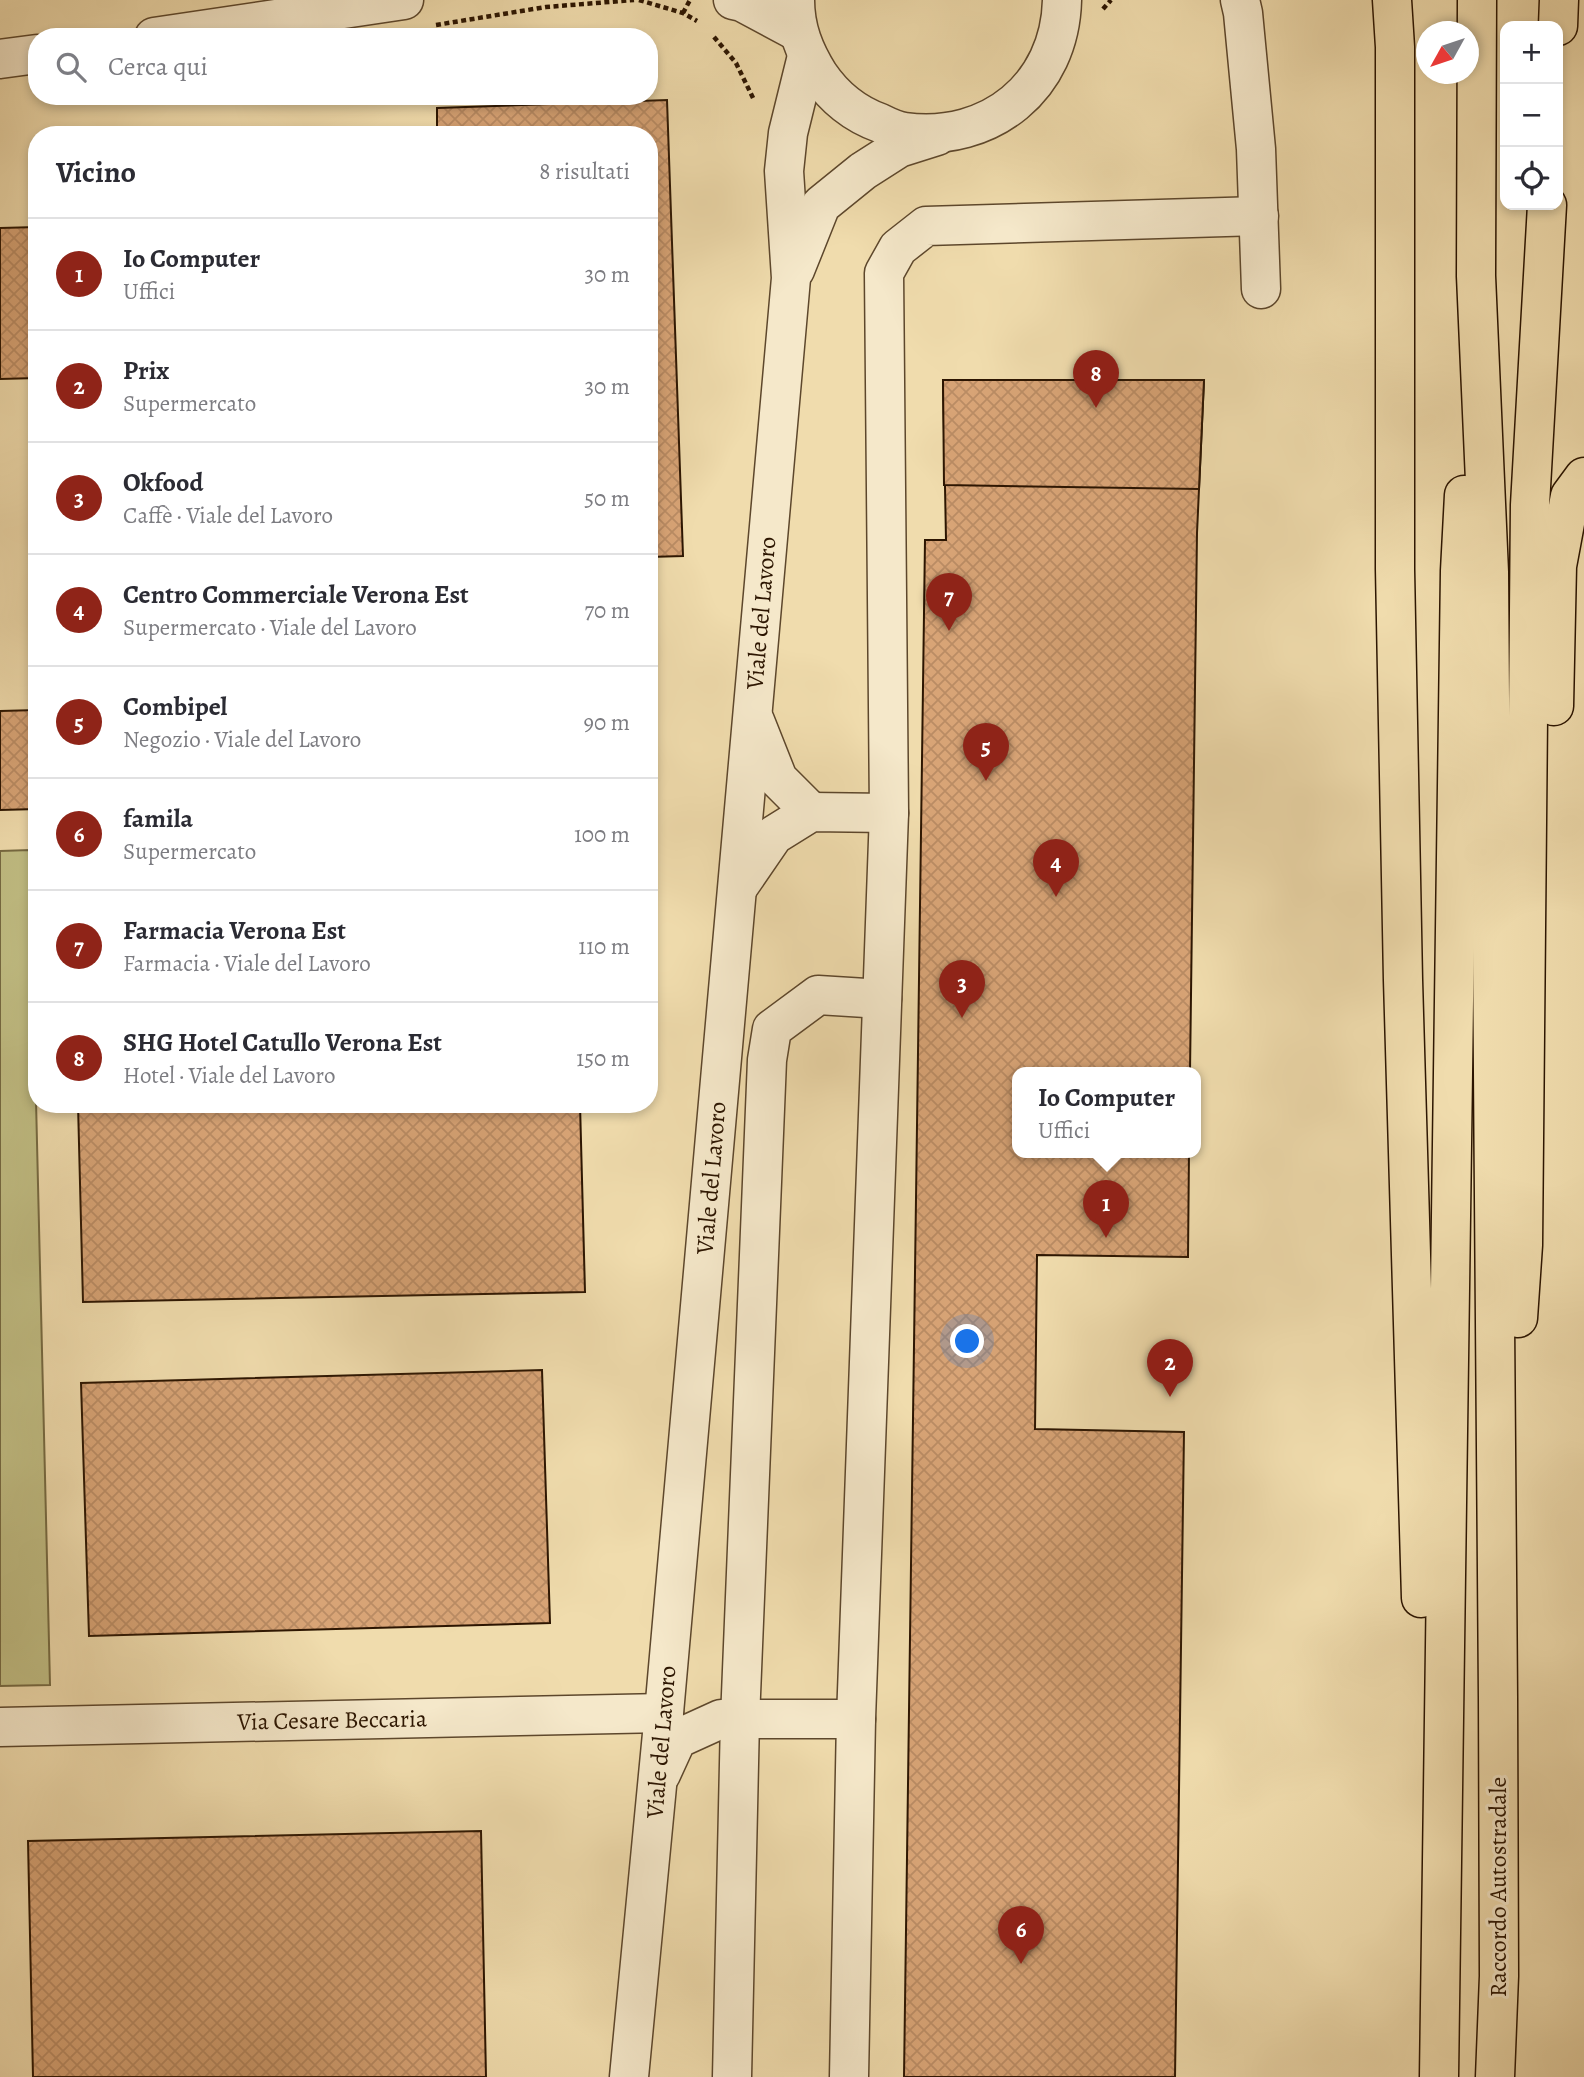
<!DOCTYPE html>
<html lang="it">
<head>
<meta charset="utf-8">
<style>
	:root { --surface:#fff; --page:#f7f7f7; --text:#2b2b33; --muted:#7c7c81; --line:#e1e1e2; --accent:#8f2418 }
	body { margin:0; font-family:Alegreya,serif; background:var(--page); color:var(--text) }
	.controls { position:absolute; right:21px; top:21px; display:grid; overflow:hidden; border-radius:14px; box-shadow:0 4px 10px #0003 }
	.controls button { width:63px; height:63px; display:grid; place-items:center; padding:0; border:0; border-bottom:2px solid var(--line); background:var(--surface); color:var(--text); font:35px sans-serif }
	.compass { position:absolute; left:1416px; top:21px; width:63px; height:63px; border-radius:50%; background:var(--surface); box-shadow:0 4px 10px #0003; rotate:230deg }
	.you { position:absolute; left:968px; top:1342px; width:24px; height:24px; margin:-18px; border:5px solid #fff; border-radius:50%; background:#1a73e8; box-shadow:0 0 0 10px #1a73e833 }
	.badge { display:grid; place-items:center; width:46px; height:46px; border-radius:50%; background:var(--accent); color:#fff; font-size:23px; font-weight:700 }
	.pin { position:absolute; translate:-50% -58px; filter:drop-shadow(0 2px 4px #0008) }
	.pin::after { content:''; position:absolute; top:37px; width:24px; height:21px; background:inherit; clip-path:polygon(0 0,100% 0,50% 100%) }
	.popup { position:absolute; left:1012px; top:1067px; width:189px; height:91px; box-sizing:border-box; display:grid; place-content:center; border-radius:14px; background:var(--surface); filter:drop-shadow(0 2px 5px #0005); font-size:23px; white-space:nowrap; color:var(--muted) }
	.popup b { font-size:26px; color:var(--text) }
	.popup::after { content:''; position:absolute; left:50%; top:100%; margin-left:-14px; border:14px solid transparent; border-top-color:var(--surface) }
	.list { margin:0; padding:0; list-style:none }
	h2 { display:flex; justify-content:space-between; align-items:center; height:91px; margin:0; padding:0 28px; font-size:30px }
	h2 small { font-size:23px; font-weight:400; color:var(--muted) }
	.list li { display:grid; grid-template-columns:46px 1fr auto; gap:21px; align-items:center; box-sizing:border-box; height:112px; padding:0 28px; border-top:2px solid var(--line) }
	.list b { display:block; font-size:26px; white-space:nowrap }
	.list p { margin:0; font-size:23px; white-space:nowrap; color:var(--muted) }
	.list em { font-size:23px; font-style:normal; color:var(--muted) }
	.icon { flex:none; width:38px; height:38px; fill:none; stroke:currentColor; stroke-width:2; stroke-linecap:round; stroke-linejoin:round }
	.map { position:relative; flex:none; width:1584px; height:2077px; overflow:hidden }
	.search { position:absolute; background:var(--surface); box-shadow:0 4px 10px #0003; left:28px; top:28px; width:630px; height:77px; display:flex; align-items:center; gap:18px; box-sizing:border-box; padding:0 24px; border-radius:28px; color:var(--muted); font-size:26px }
	.panel { position:absolute; background:var(--surface); box-shadow:0 4px 10px #0003; left:28px; top:126px; width:630px; height:987px; border-radius:28px }
	.map>svg:first-child { display:block }
	.pitch { fill:#c1be84; stroke:#766a42; stroke-width:2 }
	.building { fill:url(#building-cross-hatch); stroke:#2c1501; stroke-width:2 }
	.lines { fill:none; stroke-linecap:round; stroke-linejoin:round }
	.minor-casing { stroke:#5d472c; stroke-width:41 }
	.highway-casing { stroke:#2c1501; stroke-width:41 }
	.path { stroke:#2c1501; stroke-width:4.5; stroke-dasharray:5 3.5; stroke-linecap:butt }
	.minor { stroke:#f5e8ca; stroke-width:38 }
	.highway { stroke:#f0dcad; stroke-width:38 }
	.labels { text-anchor:middle; dominant-baseline:central; stroke-width:6; stroke-linejoin:round; paint-order:stroke }
	.street-label { font-size:24px; fill:#2c1501; stroke:#f5e8ca }
</style>
</head>
<body>
<div class="map">
<svg width="1584" height="2077" viewBox="0 0 1584 2077">
	<defs>
		<pattern id="building-cross-hatch" width="8" height="8" patternUnits="userSpaceOnUse" patternTransform="scale(1.75)"><rect width="8" height="8" fill="#d8a476"/><path d="M0 0l8 8M0 8l8-8" fill="none" stroke="#ba8c64"/></pattern>
	</defs>
	<rect width="100%" height="100%" fill="#f0dcad"/>
	<filter id="stains"><feTurbulence type="fractalNoise" baseFrequency=".00286" numOctaves="4"/><feColorMatrix values="0 0 0 0 .2 0 0 0 0 .09 0 0 0 0 .02 0 0 0 .5 -.17"/></filter>
	<radialGradient id="worn" r=".72"><stop offset=".6" stop-color="#630" stop-opacity="0"/><stop offset="1" stop-color="#630" stop-opacity=".3"/></radialGradient>
	<!-- pitch -->
	<polygon class="pitch" points="30,850 50,1685 0,1686 0,851"/>
	<!-- building -->
	<g class="building">
		<polygon points="667,100 683,556 649,557 649,135 437,135 437,108"/>
		<polygon points="279,130 279,135 192,135 192,132"/>
		<polygon points="37,227 37,378 0,379 0,228"/>
		<polygon points="943,380 1204,380 1197,533 1190,1072 1017,1072 1017,1152 1189,1152 1188,1257 1037,1255 1035,1429 1184,1432 1175,2077 904,2077 925,540 946,540"/>
		<polygon points="943,380 1204,380 1199,489 944,485"/>
		<polygon points="37,710 37,809 0,810 0,711"/>
		<polygon points="78,1104 580,1104 585,1292 83,1302"/>
		<polygon points="542,1370 550,1623 89,1636 81,1383"/>
		<polygon points="481,1831 486,2077 33,2077 28,1841"/>
	</g>
	<g class="lines">
		<!-- minor casing -->
		<g class="minor-casing">
			<g id="minor">
				<polyline points="733,0 742,2 798,32"/>
				<path d="M795 0C795 28 804 51 819 75 834 97 855 114 880 123 888 127 897 131 905 132 990 143 1060 87 1062 0"/>
				<polyline points="1240,0 1243,13 1256,149 1261,289"/>
				<polyline points="154,37 404,0"/>
				<polyline points="0,59 37,54"/>
				<polyline points="795,270 821,205 863,171 899,148 937,136"/>
				<polyline points="755,721 778,779 811,812"/>
				<polyline points="739,886 774,835 811,812 889,813"/>
				<polyline points="0,1727 664,1713"/>
				<polyline points="661,1774 677,1739 721,1719 856,1719"/>
				<polyline points="629,2077 664,1713 791,278 784,171 788,133 807,56"/>
				<polyline points="732,2077 740,1719 767,1060 772,1029 818,995 882,999"/>
				<polyline points="849,2077 856,1719 889,813 884,273 898,248 926,226 1259,216"/>
			</g>
		</g>
		<!-- highway casing -->
		<g class="highway-casing">
			<g id="highway">
				<polyline points="1392,0 1395,47 1395,569 1403,980 1421,1598"/>
				<polyline points="1477,0 1476,276 1489,572 1498,1697 1499,1976 1495,2077"/>
				<polyline points="1558,26 1559,0"/>
				<polyline points="1554,706 1557,566 1570,496 1584,477"/>
				<polyline points="1518,1318 1523,1245 1530,505 1547,205"/>
				<polyline points="1439,2077 1460,571 1464,495"/>
			</g>
		</g>
		<!-- path -->
		<g class="path">
			<polyline points="639,0 683,13 697,21"/>
			<polyline points="1103,9 1111,0"/>
			<polyline points="683,13 690,0"/>
			<polyline points="436,25 546,7 634,0"/>
			<polyline points="714,37 736,63 754,100"/>
		</g>
		<!-- minor -->
		<use href="#minor" class="minor"/>
		<!-- highway -->
		<use href="#highway" class="highway"/>
	</g>
	<g class="labels">
		<!-- street labels -->
		<g class="street-label">
			<text transform="translate(761 613) rotate(-85)">Viale del Lavoro</text>
			<text transform="translate(711 1178) rotate(-85)">Viale del Lavoro</text>
			<text transform="translate(332 1720) rotate(-1)">Via Cesare Beccaria</text>
			<text transform="translate(661 1742) rotate(-85)">Viale del Lavoro</text>
			<text transform="translate(1498 1887) rotate(-90)">Raccordo Autostradale</text>
		</g>
	</g>
	<rect width="100%" height="100%" filter="url(#stains)"/>
	<rect width="100%" height="100%" fill="url(#worn)"/>
</svg>
<div class="controls">
<button>+</button>
<button>−</button>
<button><svg class="icon" aria-label="locate" viewBox="0 0 24 24"><circle cx="12" cy="12" r="6"/><path d="M12 2v4M12 18v4M2 12h4M18 12h4"/></svg></button>
</div>
<svg class="compass" viewBox="-18 -18 36 36"><path d="M0-13l5 13h-10z" fill="#e53935"/><path d="M0 13l5-13h-10z" fill="#7c7c81"/></svg>
<div class="you"></div>
<div class="pin badge" style="left:1106px;top:1238px">1</div>
<div class="popup"><b>Io Computer</b>Uffici</div>
<div class="pin badge" style="left:1170px;top:1397px">2</div>
<div class="pin badge" style="left:962px;top:1018px">3</div>
<div class="pin badge" style="left:1056px;top:897px">4</div>
<div class="pin badge" style="left:986px;top:781px">5</div>
<div class="pin badge" style="left:1021px;top:1964px">6</div>
<div class="pin badge" style="left:949px;top:631px">7</div>
<div class="pin badge" style="left:1096px;top:408px">8</div>
<div class="search"><svg class="icon" aria-label="search" viewBox="0 0 24 24"><circle cx="10" cy="10" r="6"/><path d="M15 15l6 6"/></svg>Cerca qui</div>
<section class="panel">
<h2>Vicino<small>8 risultati</small></h2>
<ul class="list">
<li><span class="badge">1</span><div><b>Io Computer</b><p>Uffici</p></div><em>30 m</em></li>
<li><span class="badge">2</span><div><b>Prix</b><p>Supermercato</p></div><em>30 m</em></li>
<li><span class="badge">3</span><div><b>Okfood</b><p>Caffè · Viale del Lavoro</p></div><em>50 m</em></li>
<li><span class="badge">4</span><div><b>Centro Commerciale Verona Est</b><p>Supermercato · Viale del Lavoro</p></div><em>70 m</em></li>
<li><span class="badge">5</span><div><b>Combipel</b><p>Negozio · Viale del Lavoro</p></div><em>90 m</em></li>
<li><span class="badge">6</span><div><b>famila</b><p>Supermercato</p></div><em>100 m</em></li>
<li><span class="badge">7</span><div><b>Farmacia Verona Est</b><p>Farmacia · Viale del Lavoro</p></div><em>110 m</em></li>
<li><span class="badge">8</span><div><b>SHG Hotel Catullo Verona Est</b><p>Hotel · Viale del Lavoro</p></div><em>150 m</em></li>
</ul>
</section>
</div>
</body>
</html>
